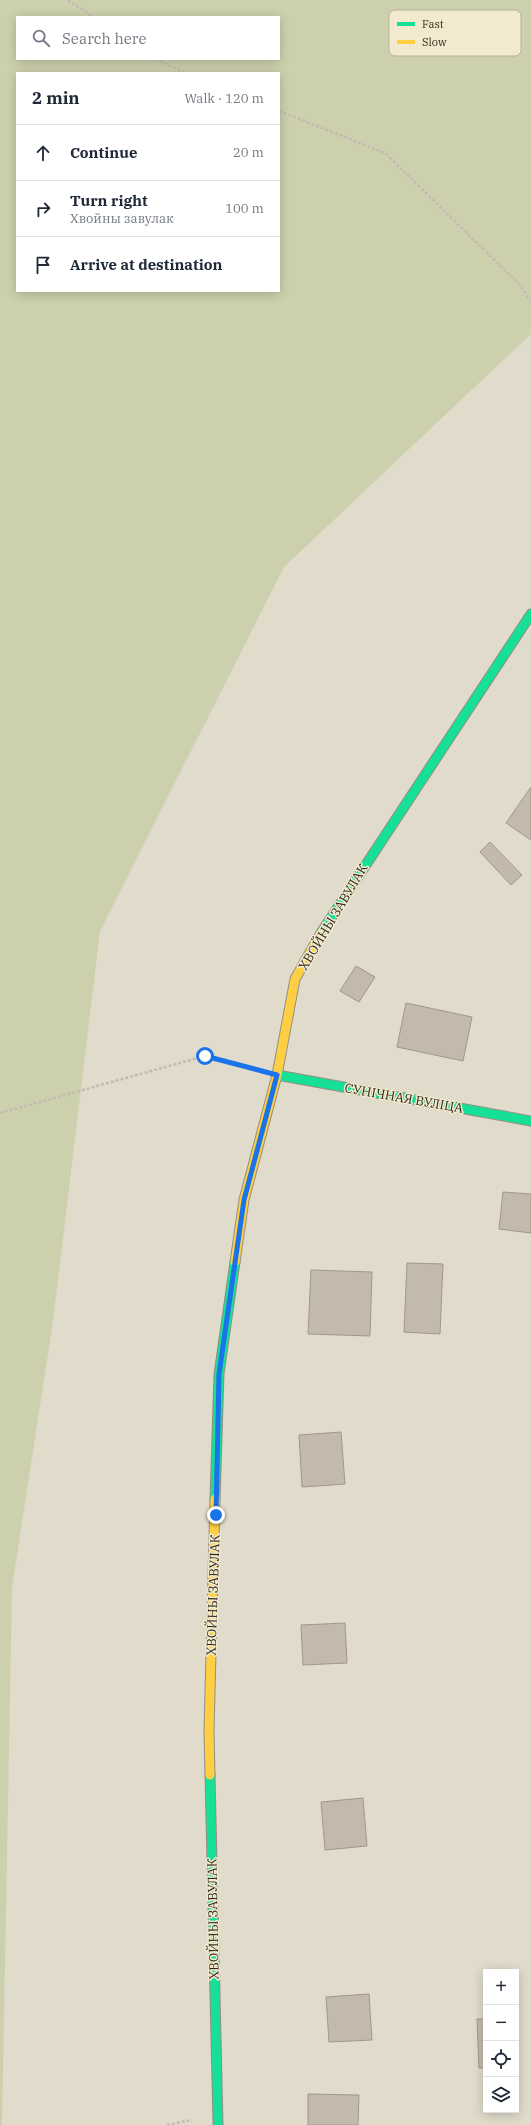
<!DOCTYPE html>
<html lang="en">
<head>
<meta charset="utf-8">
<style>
	:root { --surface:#fff; --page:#f2f2f3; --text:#1f2937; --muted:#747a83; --line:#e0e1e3 }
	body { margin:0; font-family:"IBM Plex Serif",serif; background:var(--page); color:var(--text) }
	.controls { position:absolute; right:12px; bottom:12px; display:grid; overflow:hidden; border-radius:0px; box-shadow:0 2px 10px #0003 }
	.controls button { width:36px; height:36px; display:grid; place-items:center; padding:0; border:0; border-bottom:1px solid var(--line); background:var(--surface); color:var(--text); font:20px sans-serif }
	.stop { position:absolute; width:12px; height:12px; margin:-9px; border:3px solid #1a73e8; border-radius:50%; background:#fff }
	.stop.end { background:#1a73e8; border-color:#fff; box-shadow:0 1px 4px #0008 }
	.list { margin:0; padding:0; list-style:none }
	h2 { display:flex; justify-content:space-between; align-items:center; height:52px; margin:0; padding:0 16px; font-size:17px }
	h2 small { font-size:13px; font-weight:400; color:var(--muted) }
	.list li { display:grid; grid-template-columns:26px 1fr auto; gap:12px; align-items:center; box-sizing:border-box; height:56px; padding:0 16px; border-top:1px solid var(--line) }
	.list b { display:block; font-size:15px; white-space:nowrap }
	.list p { margin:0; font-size:13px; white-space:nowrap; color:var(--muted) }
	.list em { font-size:13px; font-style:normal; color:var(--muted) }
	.icon { flex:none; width:22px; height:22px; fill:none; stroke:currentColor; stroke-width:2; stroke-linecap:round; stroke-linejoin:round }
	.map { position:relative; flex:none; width:531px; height:2125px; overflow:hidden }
	.search { position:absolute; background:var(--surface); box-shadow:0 2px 10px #0003; left:16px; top:16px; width:264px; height:44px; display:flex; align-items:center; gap:10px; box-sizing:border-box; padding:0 14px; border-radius:0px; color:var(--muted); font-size:15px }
	.panel { position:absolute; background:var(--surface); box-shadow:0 2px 10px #0003; left:16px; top:72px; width:264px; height:220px; border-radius:0px }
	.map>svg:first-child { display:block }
	.green { fill:#cdd0ad; fill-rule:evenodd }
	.building { fill:#c4baab; stroke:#a0978a }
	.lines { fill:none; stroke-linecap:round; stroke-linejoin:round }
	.fast-casing { stroke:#958f83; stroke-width:11 }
	.slow-casing { stroke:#958f83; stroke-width:11 }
	.path { stroke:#c1bcb2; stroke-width:2.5; stroke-dasharray:3 2; stroke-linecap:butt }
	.fast { stroke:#16e098; stroke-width:9 }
	.slow { stroke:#ffcf43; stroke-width:9 }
	.route { stroke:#1a73e8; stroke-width:5 }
	.labels { text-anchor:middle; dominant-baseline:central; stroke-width:3; stroke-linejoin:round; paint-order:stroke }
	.street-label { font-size:13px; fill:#32291d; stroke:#f2eacf }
	.key { fill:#f2eacf; stroke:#b8b09a; stroke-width:1 }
	.key-label { font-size:11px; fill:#32291d }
</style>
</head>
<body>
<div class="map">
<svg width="531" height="2125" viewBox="0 0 531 2125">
	<rect width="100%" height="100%" fill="#e0dbca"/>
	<!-- green -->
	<path class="green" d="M0 0H531V334L284 567 100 931 53 1321 12 1587 2 2125H0ZM17 17H279V59H17ZM17 73H279V291H17Z"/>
	<!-- building -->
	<g class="building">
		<polygon points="531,787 531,840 506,823"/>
		<polygon points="490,842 522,875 511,885 480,852"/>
		<polygon points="356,966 375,977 359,1002 340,991"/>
		<polygon points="406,1003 472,1017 463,1061 397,1047"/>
		<polygon points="503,1192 531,1194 531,1233 499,1229"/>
		<polygon points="407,1263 443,1264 440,1334 404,1332"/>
		<polygon points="311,1270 372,1272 370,1336 308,1334"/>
		<polygon points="341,1432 345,1484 302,1487 299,1435"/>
		<polygon points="345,1623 347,1663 303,1665 301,1625"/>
		<polygon points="363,1798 367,1846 325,1850 321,1802"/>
		<polygon points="369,1994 372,2040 329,2042 326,1997"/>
		<polygon points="477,2019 486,2019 486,2068 479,2068"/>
		<polygon points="308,2094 359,2095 358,2125 308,2125"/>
	</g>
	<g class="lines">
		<!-- fast casing -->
		<g class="fast-casing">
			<g id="fast">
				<polyline points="321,933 531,614"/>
				<polyline points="277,1075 531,1121"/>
				<polyline points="215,1499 219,1374 235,1262"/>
				<polyline points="210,1775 218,2125"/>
			</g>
		</g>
		<!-- slow casing -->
		<g class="slow-casing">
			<g id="slow">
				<polyline points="235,1262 244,1200 277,1075 295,979 321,933"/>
				<polyline points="210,1775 209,1731 215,1499"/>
			</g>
		</g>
		<!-- path -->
		<g class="path">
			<polyline points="68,0 93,17"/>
			<polyline points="155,59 186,73"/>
			<polyline points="279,111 385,153 519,284 531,301"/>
			<polyline points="0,1113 205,1056 252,1068"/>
			<polyline points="167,2125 192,2120"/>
		</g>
		<!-- fast -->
		<use href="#fast" class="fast"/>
		<!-- slow -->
		<use href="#slow" class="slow"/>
	</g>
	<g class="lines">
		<!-- route -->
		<polyline class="route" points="205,1056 277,1075 244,1200 219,1374 216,1515"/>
	</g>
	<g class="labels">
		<!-- street labels -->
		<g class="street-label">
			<text transform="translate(333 917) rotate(-59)">ХВОЙНЫ ЗАВУЛАК</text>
			<text transform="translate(404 1098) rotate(10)">СУНІЧНАЯ ВУЛІЦА</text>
			<text transform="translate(213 1595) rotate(-88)">ХВОЙНЫ ЗАВУЛАК</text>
			<text transform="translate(213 1919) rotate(-91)">ХВОЙНЫ ЗАВУЛАК</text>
		</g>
	</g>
	<!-- legend -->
	<rect x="389" y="10" width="132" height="46" rx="6" class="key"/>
	<rect x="397" y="22" width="18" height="4" fill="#16e098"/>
	<rect x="397" y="40" width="18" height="4" fill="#ffcf43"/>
	<g class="key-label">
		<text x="422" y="28">Fast</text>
		<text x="422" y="46">Slow</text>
	</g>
</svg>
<div class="controls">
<button>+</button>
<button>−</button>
<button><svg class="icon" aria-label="locate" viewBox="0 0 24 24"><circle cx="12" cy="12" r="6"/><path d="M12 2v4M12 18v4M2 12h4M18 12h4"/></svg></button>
<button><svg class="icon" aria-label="layers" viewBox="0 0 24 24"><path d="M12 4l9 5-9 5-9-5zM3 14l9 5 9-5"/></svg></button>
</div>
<div class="stop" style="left:205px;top:1056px"></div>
<div class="stop end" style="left:216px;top:1515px"></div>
<div class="search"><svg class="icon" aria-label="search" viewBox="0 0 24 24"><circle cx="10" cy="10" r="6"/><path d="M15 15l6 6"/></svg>Search here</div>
<section class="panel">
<h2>2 min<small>Walk · 120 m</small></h2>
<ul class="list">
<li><svg class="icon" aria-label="ahead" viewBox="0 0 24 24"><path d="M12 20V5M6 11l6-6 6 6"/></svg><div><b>Continue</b></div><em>20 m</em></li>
<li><svg class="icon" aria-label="right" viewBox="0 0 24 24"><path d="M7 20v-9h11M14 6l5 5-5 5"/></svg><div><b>Turn right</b><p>Хвойны завулак</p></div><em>100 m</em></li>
<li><svg class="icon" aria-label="arrive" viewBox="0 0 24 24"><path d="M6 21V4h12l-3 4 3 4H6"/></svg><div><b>Arrive at destination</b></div></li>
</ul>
</section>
</div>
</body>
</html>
